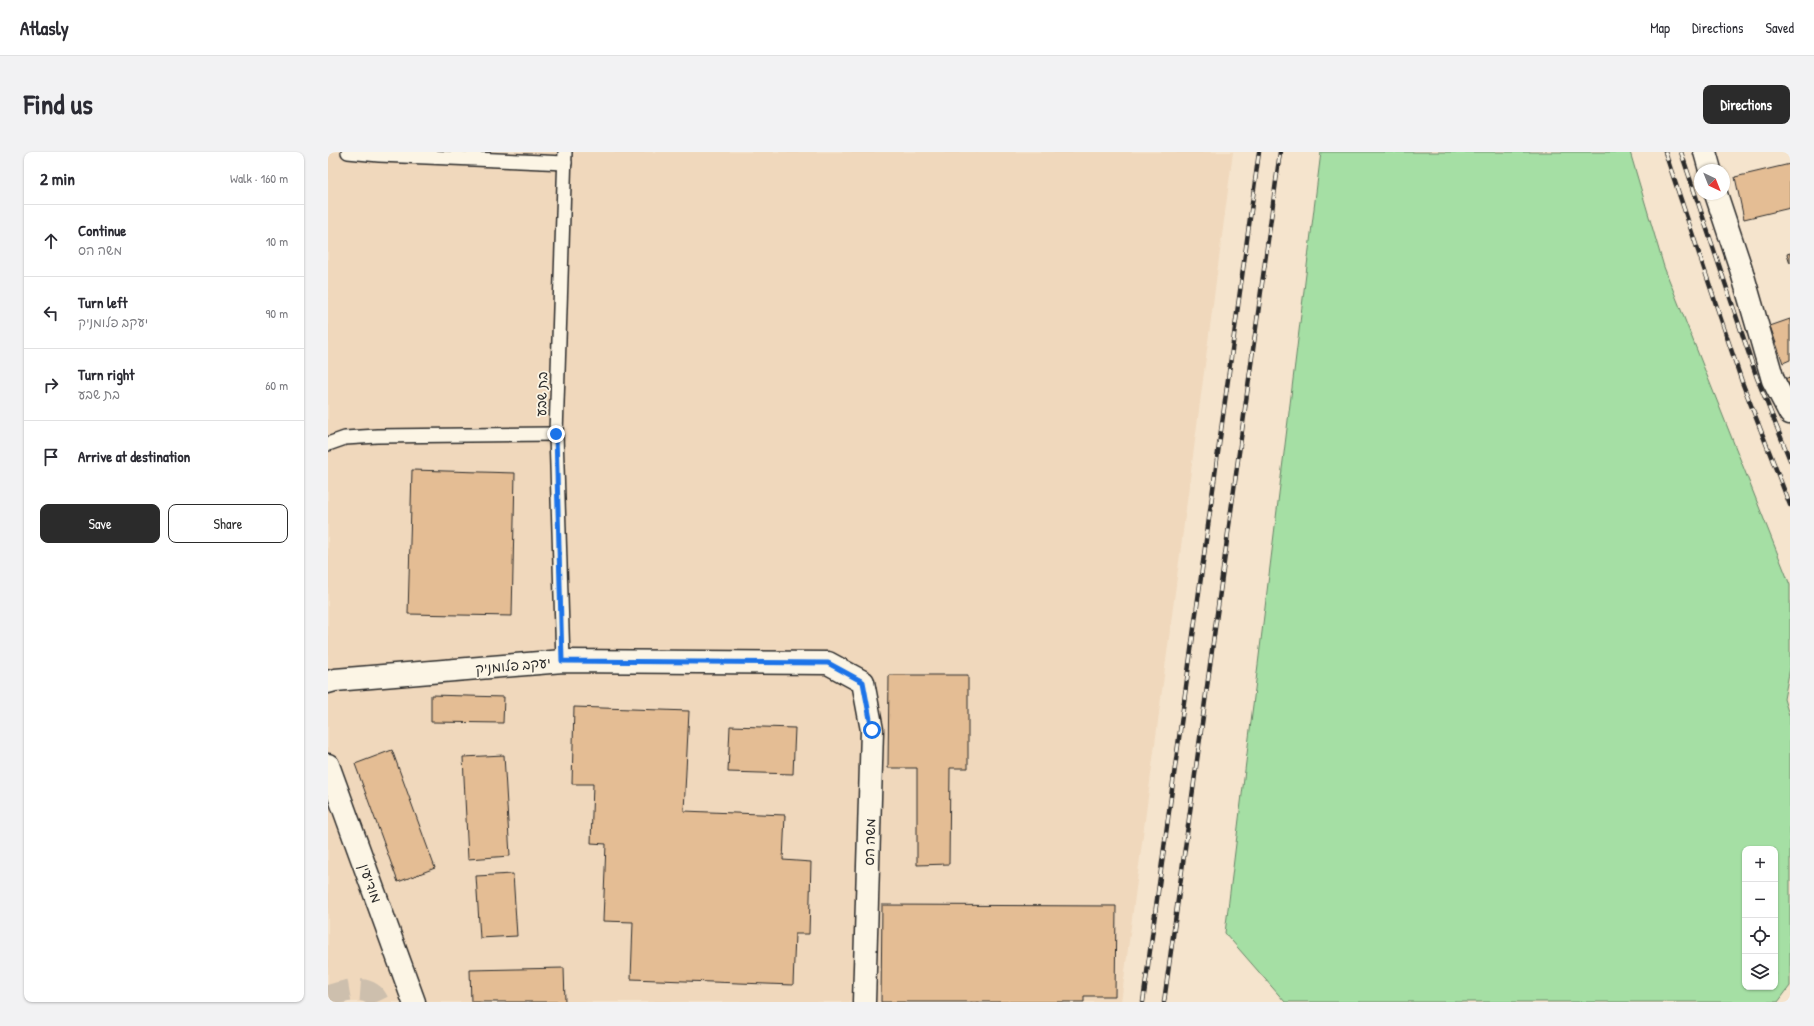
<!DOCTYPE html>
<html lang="en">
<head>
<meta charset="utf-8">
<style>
	:root { --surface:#fff; --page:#f2f2f3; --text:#2b2b33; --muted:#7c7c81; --line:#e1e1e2; --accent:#2b2b2b }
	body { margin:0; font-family:"Patrick Hand","Playpen Sans Hebrew",sans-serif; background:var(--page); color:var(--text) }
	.controls { position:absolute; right:12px; bottom:12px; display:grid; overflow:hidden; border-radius:8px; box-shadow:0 1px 3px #0004 }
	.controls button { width:36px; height:36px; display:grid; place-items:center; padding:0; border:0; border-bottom:1px solid var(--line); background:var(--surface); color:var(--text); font:20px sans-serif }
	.compass { position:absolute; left:1366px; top:12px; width:36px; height:36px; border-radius:50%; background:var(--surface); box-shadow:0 1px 3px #0004; rotate:137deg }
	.stop { position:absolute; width:12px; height:12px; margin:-9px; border:3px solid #1a73e8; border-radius:50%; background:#fff }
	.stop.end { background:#1a73e8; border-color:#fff; box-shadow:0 1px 4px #0008 }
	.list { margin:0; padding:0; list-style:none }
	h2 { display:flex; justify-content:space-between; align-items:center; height:52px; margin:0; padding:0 16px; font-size:17px }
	h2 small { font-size:13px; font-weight:400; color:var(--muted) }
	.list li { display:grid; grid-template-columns:26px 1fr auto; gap:12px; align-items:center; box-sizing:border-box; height:72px; padding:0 16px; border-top:1px solid var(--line) }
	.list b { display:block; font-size:15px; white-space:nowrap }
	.list p { margin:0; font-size:13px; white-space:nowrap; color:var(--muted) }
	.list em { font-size:13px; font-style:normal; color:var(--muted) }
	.actions { display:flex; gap:8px; padding:12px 16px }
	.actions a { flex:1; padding:9px 0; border:1px solid var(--accent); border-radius:8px; text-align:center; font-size:14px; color:var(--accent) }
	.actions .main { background:var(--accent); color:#fff }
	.icon { flex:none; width:22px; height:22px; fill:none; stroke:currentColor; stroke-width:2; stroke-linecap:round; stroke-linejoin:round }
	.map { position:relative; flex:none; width:1462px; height:850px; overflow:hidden; border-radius:8px }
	header { display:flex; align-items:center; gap:24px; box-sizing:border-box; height:56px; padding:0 20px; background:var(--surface); border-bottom:1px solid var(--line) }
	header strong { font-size:19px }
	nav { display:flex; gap:22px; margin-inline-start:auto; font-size:14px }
	.intro { display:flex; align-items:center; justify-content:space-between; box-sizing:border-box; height:96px; padding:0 24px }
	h1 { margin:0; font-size:28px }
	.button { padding:10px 18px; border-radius:8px; background:var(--accent); color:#fff; font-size:14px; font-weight:700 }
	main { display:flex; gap:24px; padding:0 24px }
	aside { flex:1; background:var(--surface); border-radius:8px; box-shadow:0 1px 3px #0004 }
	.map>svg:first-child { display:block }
	.built { fill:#f0d8bc }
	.green { fill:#a5dfa4; stroke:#688568; fill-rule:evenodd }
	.building { fill:#e4bd94; stroke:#2b2b2b }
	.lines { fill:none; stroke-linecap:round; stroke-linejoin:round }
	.minor-tunnel { stroke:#cdbfad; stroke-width:22; stroke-dasharray:22 11; stroke-linecap:butt }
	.service-casing { stroke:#2b2b2b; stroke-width:16 }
	.minor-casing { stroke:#2b2b2b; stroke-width:25 }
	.service { stroke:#fcf5e5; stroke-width:13 }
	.minor { stroke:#fcf5e5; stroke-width:22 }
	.rail-casing { stroke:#2b2b2b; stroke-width:4.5 }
	.rail { stroke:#fcf5e5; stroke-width:3; stroke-dasharray:9; stroke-linecap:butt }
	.route { stroke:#1a73e8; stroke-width:5 }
	.labels { text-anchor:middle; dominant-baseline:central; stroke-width:3.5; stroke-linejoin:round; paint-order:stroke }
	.street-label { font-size:14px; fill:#2b2b2b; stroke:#fcf5e5 }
</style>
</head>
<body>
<header>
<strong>Atlasly</strong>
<nav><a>Map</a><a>Directions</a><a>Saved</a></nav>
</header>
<div class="intro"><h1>Find us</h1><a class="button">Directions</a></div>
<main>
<aside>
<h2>2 min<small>Walk · 160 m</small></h2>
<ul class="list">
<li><svg class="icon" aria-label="ahead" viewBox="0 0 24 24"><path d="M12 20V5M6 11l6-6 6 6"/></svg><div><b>Continue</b><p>משה הס</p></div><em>10 m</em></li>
<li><svg class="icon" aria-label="left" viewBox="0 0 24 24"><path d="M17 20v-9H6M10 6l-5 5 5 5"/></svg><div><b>Turn left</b><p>יעקב פלומניק</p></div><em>90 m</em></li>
<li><svg class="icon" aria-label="right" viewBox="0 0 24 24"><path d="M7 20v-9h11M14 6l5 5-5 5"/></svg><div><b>Turn right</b><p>בת שבע</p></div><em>60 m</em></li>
<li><svg class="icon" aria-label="arrive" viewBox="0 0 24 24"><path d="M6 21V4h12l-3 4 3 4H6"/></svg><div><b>Arrive at destination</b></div></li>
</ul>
<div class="actions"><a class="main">Save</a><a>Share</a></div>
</aside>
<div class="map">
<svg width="1462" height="850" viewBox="0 0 1462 850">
	<rect width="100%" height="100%" fill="#f5e4cd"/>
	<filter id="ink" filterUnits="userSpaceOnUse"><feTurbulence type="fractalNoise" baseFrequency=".025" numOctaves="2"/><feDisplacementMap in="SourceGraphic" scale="8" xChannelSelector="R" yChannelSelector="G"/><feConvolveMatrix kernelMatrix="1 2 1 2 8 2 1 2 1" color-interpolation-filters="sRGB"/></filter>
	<g filter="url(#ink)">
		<!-- built -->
		<polygon class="built" points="0,0 905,0 793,850 0,850"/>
		<!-- green -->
		<path class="green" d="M993 0H1302L1336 115 1462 433V516L1456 547 1462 566V834L1450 850H957L897 781ZM1417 697H1447V835H1417Z"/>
		<!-- building -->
		<g class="building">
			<polygon points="1462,12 1462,56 1416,67 1407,25"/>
			<polygon points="1462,101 1462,111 1459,102"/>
			<polygon points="1462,167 1462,208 1455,211 1442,174"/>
			<polygon points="1462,225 1462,253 1453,228"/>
			<polygon points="84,318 187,321 184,464 80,462"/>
			<polygon points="561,523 640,523 640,616 622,616 621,712 589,713 589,616 560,616"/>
			<polygon points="103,543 176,545 175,571 103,570"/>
			<polygon points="246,555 361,559 356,659 457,663 455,708 483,710 481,782 467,782 465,833 303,827 305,770 275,769 278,692 263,691 265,632 244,632"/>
			<polygon points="402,574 467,576 465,622 400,620"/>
			<polygon points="64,598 107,716 70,730 27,612"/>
			<polygon points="176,603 182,704 140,707 135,605"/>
			<polygon points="185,722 189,784 152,786 148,724"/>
			<polygon points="554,753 788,754 787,844 756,844 756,850 553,850"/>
			<polygon points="236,816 237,850 143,850 142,818"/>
		</g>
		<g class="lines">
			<!-- minor-tunnel -->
			<path class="minor-tunnel" d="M0 844C16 840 41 830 50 850"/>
			<!-- service casing -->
			<g class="service-casing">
				<g id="service">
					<polyline points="20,0 51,3 237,11"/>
					<polyline points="0,292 17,286 49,284 228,282"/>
					<polyline points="235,509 228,282 237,0"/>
				</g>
			</g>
			<!-- minor casing -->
			<g class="minor-casing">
				<g id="minor">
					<polyline points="1377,0 1382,18"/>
					<polyline points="1388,42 1413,117 1445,228 1462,261"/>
					<polyline points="0,530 7,528 235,509 500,511 535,530 544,578 536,850"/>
					<polyline points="0,613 86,850"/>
				</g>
			</g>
			<!-- service -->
			<use href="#service" class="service"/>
			<!-- minor -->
			<use href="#minor" class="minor"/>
			<!-- rail casing -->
			<g class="rail-casing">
				<g id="rail">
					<polyline points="1337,0 1414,230 1462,353"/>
					<polyline points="1353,0 1429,226 1462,308"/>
					<polyline points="815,850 931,0"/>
					<polyline points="836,850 952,0"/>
				</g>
			</g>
			<!-- rail -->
			<use href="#rail" class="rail"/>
		</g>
	</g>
	<g class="lines" filter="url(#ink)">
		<!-- route -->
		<polyline class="route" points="228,282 234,509 500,511 535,530 544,578"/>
	</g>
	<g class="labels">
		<!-- street labels -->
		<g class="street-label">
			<text transform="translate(213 242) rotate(-88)">בת שבע</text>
			<text transform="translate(185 513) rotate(-5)">יעקב פלומניק</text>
			<text transform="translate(541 690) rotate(-88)">משה הס</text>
			<text transform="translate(43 731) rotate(70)">מודיעין</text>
		</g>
	</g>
</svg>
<div class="controls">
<button>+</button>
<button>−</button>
<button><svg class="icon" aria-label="locate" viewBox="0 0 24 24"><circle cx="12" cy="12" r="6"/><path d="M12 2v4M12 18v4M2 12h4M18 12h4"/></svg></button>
<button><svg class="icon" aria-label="layers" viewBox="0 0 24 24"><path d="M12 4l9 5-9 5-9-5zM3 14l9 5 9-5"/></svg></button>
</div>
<svg class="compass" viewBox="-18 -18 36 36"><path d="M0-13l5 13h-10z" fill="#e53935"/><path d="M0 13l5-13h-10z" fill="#7c7c81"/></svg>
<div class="stop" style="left:544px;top:578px"></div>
<div class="stop end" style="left:228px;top:282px"></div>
</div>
</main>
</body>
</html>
